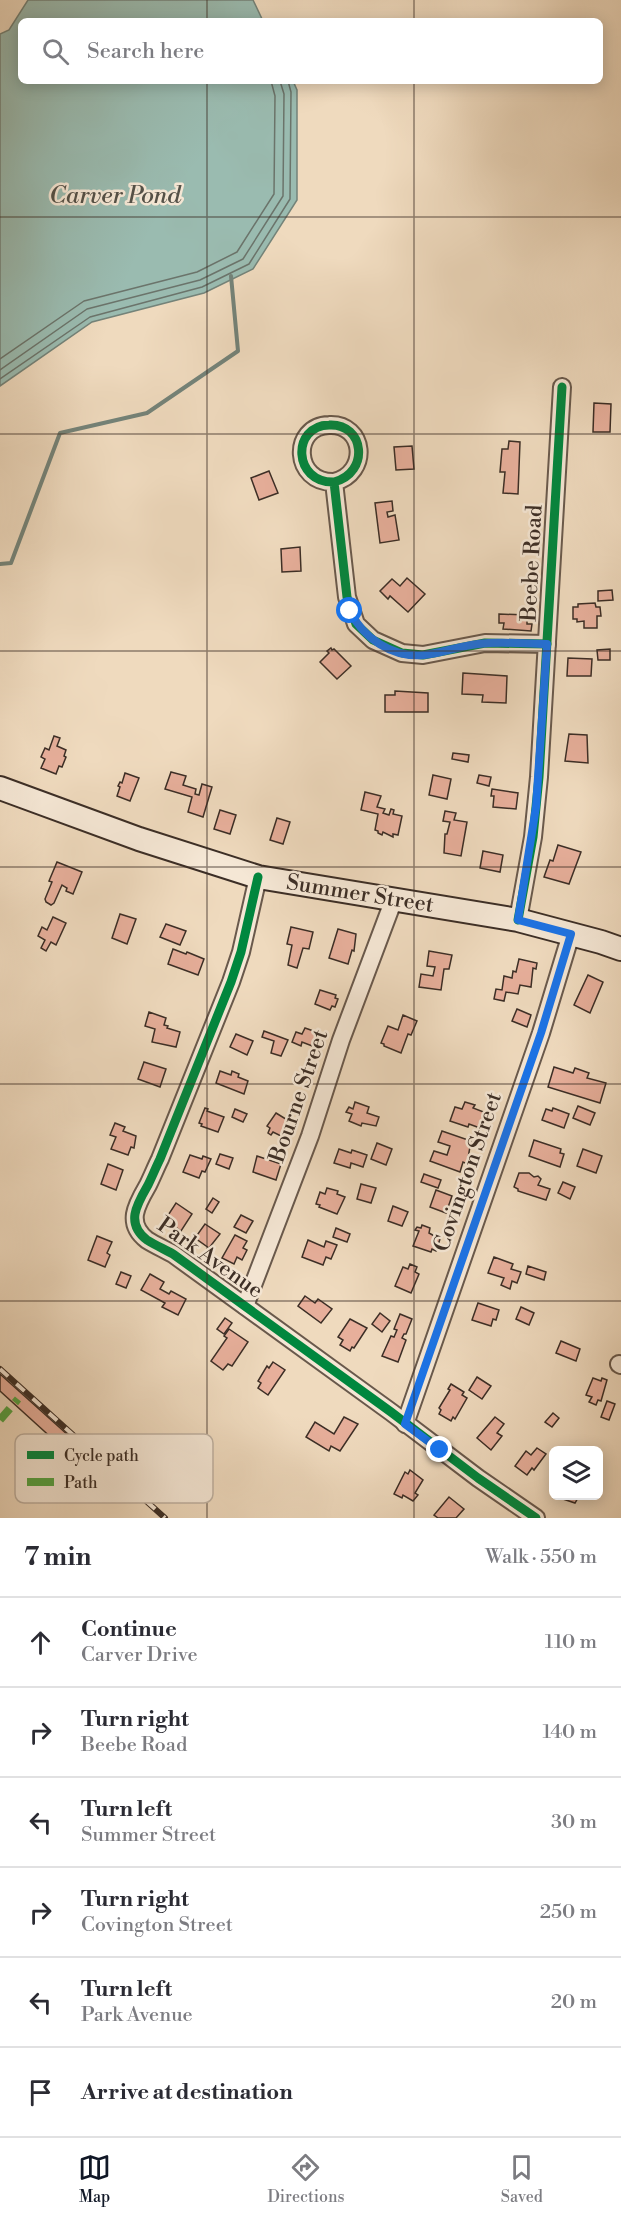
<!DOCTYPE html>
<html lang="en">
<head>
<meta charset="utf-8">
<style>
	:root { --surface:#fff; --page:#f7f7f7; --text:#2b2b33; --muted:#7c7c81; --line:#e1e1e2; --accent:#111827 }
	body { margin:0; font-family:"Libre Bodoni",serif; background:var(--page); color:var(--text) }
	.controls { position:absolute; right:18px; bottom:18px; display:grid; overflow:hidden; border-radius:9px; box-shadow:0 3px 15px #0003 }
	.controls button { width:54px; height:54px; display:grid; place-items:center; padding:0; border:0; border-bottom:2px solid var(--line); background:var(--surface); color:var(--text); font:30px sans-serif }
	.stop { position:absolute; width:18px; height:18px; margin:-14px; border:4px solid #1a73e8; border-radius:50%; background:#fff }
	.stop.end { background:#1a73e8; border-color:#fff; box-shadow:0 2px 6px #0008 }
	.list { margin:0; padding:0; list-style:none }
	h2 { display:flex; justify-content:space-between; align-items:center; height:78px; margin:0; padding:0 24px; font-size:26px }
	h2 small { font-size:20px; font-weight:400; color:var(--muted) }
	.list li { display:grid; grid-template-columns:39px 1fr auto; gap:18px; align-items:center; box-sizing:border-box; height:90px; padding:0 24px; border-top:2px solid var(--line) }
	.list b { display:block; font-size:22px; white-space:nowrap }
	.list p { margin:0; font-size:20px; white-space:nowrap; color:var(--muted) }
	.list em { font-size:20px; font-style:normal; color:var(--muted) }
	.icon { flex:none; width:33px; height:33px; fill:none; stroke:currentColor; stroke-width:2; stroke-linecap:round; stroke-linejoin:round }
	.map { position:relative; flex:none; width:621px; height:1518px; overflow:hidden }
	.search { position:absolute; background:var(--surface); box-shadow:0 3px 15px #0003; left:18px; right:18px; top:18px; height:66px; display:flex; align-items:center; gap:15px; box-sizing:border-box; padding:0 21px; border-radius:9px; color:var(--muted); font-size:22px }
	.sheet { height:618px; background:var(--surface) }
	nav { display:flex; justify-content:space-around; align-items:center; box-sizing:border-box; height:84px; border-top:2px solid var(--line); background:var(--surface); font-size:16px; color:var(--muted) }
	nav a { display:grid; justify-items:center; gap:3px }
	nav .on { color:var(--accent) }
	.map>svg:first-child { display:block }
	.water { fill:#9abbb0; stroke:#748379; stroke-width:1.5 }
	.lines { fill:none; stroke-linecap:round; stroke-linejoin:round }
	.shore { stroke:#6b746b; stroke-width:1.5 }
	.stream { stroke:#748379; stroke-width:4 }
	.building { fill:#e7af9b; stroke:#3c2e26; stroke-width:1.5 }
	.street-casing { stroke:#69594c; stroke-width:20 }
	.secondary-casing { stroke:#3c2e26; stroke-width:26 }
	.street { stroke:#f5e7d5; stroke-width:16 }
	.secondary { stroke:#f5e7d5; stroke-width:22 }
	.rail-casing { stroke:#3c2e26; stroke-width:6 }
	.rail { stroke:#f5e7d5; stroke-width:4; stroke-dasharray:11; stroke-linecap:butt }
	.quiet { stroke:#54a442; stroke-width:8; stroke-dasharray:15 8; stroke-linecap:butt }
	.cycleway-casing { stroke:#f5e7d5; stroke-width:13 }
	.cycleway { stroke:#00873e; stroke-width:9 }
	.route { stroke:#1a73e8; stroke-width:8 }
	.grid { fill:none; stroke:#3c2e26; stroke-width:1.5; stroke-opacity:0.55 }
	.labels { text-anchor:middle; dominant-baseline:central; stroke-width:5; stroke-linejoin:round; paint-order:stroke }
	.street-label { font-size:22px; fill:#3c2e26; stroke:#f5e7d5 }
	.water-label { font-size:24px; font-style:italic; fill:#545148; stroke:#f5e7d5 }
	.key { fill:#f5e7d5; stroke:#beb0a0; stroke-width:1.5 }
	.key-label { font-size:16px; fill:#3c2e26 }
</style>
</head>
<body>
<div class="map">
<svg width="621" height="1518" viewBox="0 0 621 1518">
	<rect width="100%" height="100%" fill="#efdabe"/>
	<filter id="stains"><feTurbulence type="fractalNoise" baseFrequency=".00333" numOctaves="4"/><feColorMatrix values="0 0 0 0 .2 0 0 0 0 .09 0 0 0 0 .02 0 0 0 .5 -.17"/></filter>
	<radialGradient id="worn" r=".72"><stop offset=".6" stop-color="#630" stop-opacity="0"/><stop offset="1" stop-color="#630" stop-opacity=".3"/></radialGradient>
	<!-- water -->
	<polygon class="water" points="28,0 253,0 263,21 21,21 21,81 293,81 297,90 297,200 253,269 204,293 92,322 0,386 0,34 9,30"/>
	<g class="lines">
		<!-- shore -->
		<g class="shore">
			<polyline points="0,359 84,301 197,272 237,252 274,194 275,96 271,81"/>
			<polyline points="0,370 87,309 200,280 243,259 283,196 284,94 280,81"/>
			<polyline points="0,379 90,317 202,287 249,264 290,199 291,92 288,81"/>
		</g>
		<!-- stream -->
		<polyline class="stream" points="0,564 11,563 60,433 147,413 238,351 231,276"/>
	</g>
	<!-- building -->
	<g class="building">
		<polygon points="594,403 611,404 610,432 593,432"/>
		<polygon points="509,441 520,442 518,494 503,493 505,472 500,472 502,449 508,449"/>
		<polygon points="412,446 414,469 396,470 394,447"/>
		<polygon points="269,471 278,493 259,500 251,478"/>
		<polygon points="392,501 393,511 387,512 388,517 395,515 399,540 380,543 375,503"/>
		<polygon points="300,547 301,571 282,572 281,549"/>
		<polygon points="407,578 425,594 408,612 390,596 388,599 380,591 392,579 400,586"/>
		<polygon points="612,590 613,600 598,601 598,591"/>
		<polygon points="595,603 596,607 600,607 601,616 597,616 597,628 584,628 584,621 577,622 577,619 573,619 573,607 578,607 578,604"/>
		<polygon points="499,614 527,615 527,624 532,624 531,631 503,629 504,623 499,623"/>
		<polygon points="331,648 332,650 334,649 351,666 337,679 320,662 329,653 327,651"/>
		<polygon points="610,649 610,660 598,660 597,650"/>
		<polygon points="568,658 592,659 591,676 567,676"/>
		<polygon points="463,673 507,676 506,703 482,702 483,695 462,694"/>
		<polygon points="395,691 428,693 428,712 385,712 385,695 395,695"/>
		<polygon points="569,734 587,735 588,763 565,761"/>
		<polygon points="54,736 60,738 57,746 66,750 64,756 66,757 62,767 59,766 56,774 41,768 45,759 41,757 45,748 49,750"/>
		<polygon points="453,753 469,755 468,762 452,759"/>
		<polygon points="171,772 186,776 183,785 196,789 195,794 199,795 202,784 212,787 203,817 188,812 192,797 165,789"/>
		<polygon points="125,773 139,778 130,801 117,796 120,787 118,786 120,782 122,783"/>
		<polygon points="433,775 451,779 447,799 429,795"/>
		<polygon points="479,775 491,777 489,786 477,783"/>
		<polygon points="492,789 518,793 516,809 493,807 494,796 491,796"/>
		<polygon points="365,792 381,796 377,807 385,809 383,813 389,815 391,809 394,810 393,814 402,816 398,835 393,834 393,837 383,832 382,835 378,833 378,831 375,830 378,814 361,810"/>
		<polygon points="220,810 236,815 230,834 214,829"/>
		<polygon points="445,811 456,813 454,820 467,822 461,856 444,853 445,834 447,834 450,822 443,821"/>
		<polygon points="277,818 290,822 283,844 270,840"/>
		<polygon points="558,845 581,852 569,884 544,877 550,860 553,861"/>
		<polygon points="483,851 503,855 500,872 480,868"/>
		<polygon points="57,862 82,872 73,894 66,891 67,888 62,885 54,903 51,905 46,902 45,899 52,882 49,881"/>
		<polygon points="120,914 136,919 127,944 112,938"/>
		<polygon points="53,917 66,923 56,945 51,942 46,951 41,948 45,940 38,936 42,927 47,930"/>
		<polygon points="166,924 186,931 180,945 160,937"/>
		<polygon points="291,927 313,932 309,949 303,948 297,968 288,965 292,945 287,944"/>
		<polygon points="338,929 356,934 354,951 352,950 348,964 329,958"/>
		<polygon points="173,949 186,954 187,952 204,959 198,975 168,964"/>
		<polygon points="429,951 452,955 449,969 444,969 441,990 419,987 421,974 433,976 435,967 427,966"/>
		<polygon points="519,959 537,963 536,969 533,968 531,987 520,985 518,994 506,992 504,1001 494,999 496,989 502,990 504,976 512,978 513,971 516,972"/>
		<polygon points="588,975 603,982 590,1013 574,1005"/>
		<polygon points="320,990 336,995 335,998 338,999 335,1007 332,1006 330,1010 315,1004"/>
		<polygon points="517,1009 531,1015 527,1027 512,1021"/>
		<polygon points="149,1012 166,1018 164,1025 168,1026 167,1028 180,1032 176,1047 152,1042 155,1029 145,1026"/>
		<polygon points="403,1015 417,1021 411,1035 408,1034 401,1053 384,1046 384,1044 381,1043 388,1026 398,1030"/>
		<polygon points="305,1028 325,1035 320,1049 302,1042 301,1046 292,1042 296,1032 302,1034"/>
		<polygon points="264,1031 288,1040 281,1056 271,1053 274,1041 262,1037"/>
		<polygon points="236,1034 253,1041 247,1055 230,1047"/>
		<polygon points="144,1062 166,1069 160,1087 138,1079"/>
		<polygon points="554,1067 573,1073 575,1068 589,1073 587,1078 606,1083 600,1103 548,1087"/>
		<polygon points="220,1071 231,1075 232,1071 239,1074 238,1077 248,1081 244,1094 216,1083"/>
		<polygon points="355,1102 369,1107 367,1113 379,1117 376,1126 362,1123 361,1126 349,1121 352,1114 346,1112 349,1107 353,1109"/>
		<polygon points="465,1102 475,1105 473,1108 486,1113 480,1128 469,1124 468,1127 450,1121 455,1107 462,1109"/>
		<polygon points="578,1106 595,1113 590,1125 573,1118"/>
		<polygon points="205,1108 208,1109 207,1111 224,1117 218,1132 201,1126 202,1124 199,1123"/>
		<polygon points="553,1108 569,1114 564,1128 542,1120 546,1109 552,1111"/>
		<polygon points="235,1109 247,1114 243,1122 232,1117"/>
		<polygon points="276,1113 294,1124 287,1139 273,1132 271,1135 268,1133 270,1128 267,1126"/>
		<polygon points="115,1123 125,1127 123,1131 136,1136 134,1148 131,1147 128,1155 111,1149 116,1137 110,1135"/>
		<polygon points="442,1131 471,1141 467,1164 463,1162 460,1172 430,1161 434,1151 447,1155 450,1146 438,1142"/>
		<polygon points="534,1140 561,1149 560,1153 564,1154 560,1167 529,1156"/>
		<polygon points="377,1143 392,1149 386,1165 371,1159"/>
		<polygon points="339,1149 351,1153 352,1150 367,1155 363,1167 351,1163 350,1168 334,1163"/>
		<polygon points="583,1149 602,1156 596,1173 577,1166"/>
		<polygon points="220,1154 233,1158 229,1169 216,1164"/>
		<polygon points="190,1155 202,1159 203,1156 211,1159 205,1172 202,1171 199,1178 183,1172"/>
		<polygon points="257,1156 281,1164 276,1180 253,1172"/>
		<polygon points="108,1164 123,1170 116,1190 101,1184"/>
		<polygon points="519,1173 529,1173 534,1177 538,1176 541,1179 538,1185 550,1189 546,1200 518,1191 518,1189 514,1187"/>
		<polygon points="424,1174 441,1180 438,1188 421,1182"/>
		<polygon points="563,1182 575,1187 570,1199 558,1193"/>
		<polygon points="361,1184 376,1188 371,1203 357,1199"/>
		<polygon points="327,1188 338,1191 337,1194 345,1197 337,1214 319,1207 320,1205 316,1204 320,1192 325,1194"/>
		<polygon points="436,1190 452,1196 446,1213 430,1207"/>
		<polygon points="213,1198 219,1202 212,1213 206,1209"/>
		<polygon points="176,1203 192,1214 181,1231 173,1225 171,1228 163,1223"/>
		<polygon points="393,1206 408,1212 402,1226 388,1221"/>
		<polygon points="241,1215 253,1221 246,1233 234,1227"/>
		<polygon points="205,1224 220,1234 209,1248 195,1238"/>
		<polygon points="422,1225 430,1228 429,1233 440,1239 436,1251 432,1249 431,1252 413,1246 419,1231 415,1230 417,1227 421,1228"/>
		<polygon points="336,1228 350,1234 347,1242 333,1237"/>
		<polygon points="235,1235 247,1241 243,1248 247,1250 242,1260 237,1257 234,1264 222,1258"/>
		<polygon points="97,1236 112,1242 107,1253 110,1255 105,1267 88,1260"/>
		<polygon points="308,1240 324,1247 326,1241 337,1245 331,1259 326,1257 323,1265 302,1257"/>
		<polygon points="494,1257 513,1264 511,1269 521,1272 517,1283 512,1281 510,1289 501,1285 504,1278 488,1273"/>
		<polygon points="410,1264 417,1267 415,1272 419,1274 411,1293 395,1286 403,1267 408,1269"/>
		<polygon points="528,1266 546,1272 544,1280 526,1274"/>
		<polygon points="121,1272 131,1276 126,1288 116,1284"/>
		<polygon points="150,1274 164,1282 160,1289 169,1294 171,1291 186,1299 178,1315 162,1307 165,1303 141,1290"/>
		<polygon points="305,1296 315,1303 318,1299 332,1309 321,1323 298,1306"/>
		<polygon points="478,1303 499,1310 496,1320 493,1319 491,1326 472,1320"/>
		<polygon points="521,1307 534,1313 529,1325 516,1319"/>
		<polygon points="380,1313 390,1321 382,1332 372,1324"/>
		<polygon points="400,1314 412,1319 406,1334 404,1334 402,1338 406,1340 398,1362 382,1356 391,1336 394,1337 397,1330 394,1329"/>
		<polygon points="225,1318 232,1323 224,1334 217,1329"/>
		<polygon points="350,1319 367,1328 354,1348 352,1347 350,1351 340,1345 343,1340 338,1337"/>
		<polygon points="229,1329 248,1342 232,1366 228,1364 223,1370 211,1361 227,1338 224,1336"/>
		<polygon points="561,1341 580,1349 576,1361 556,1353"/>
		<polygon points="273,1362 285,1370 268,1395 258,1388 261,1383 258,1381 267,1366 269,1368"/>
		<polygon points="0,1374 108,1471 99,1481 0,1391"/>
		<polygon points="477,1377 491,1386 482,1399 469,1390"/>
		<polygon points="593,1378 601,1381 602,1378 607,1380 601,1401 598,1400 596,1405 589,1402 592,1397 586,1395"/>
		<polygon points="451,1384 464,1392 462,1395 467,1398 455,1419 453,1417 451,1421 439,1414 441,1410 439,1408 450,1390 448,1389"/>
		<polygon points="607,1401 615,1404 609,1420 601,1417"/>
		<polygon points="553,1413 559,1418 552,1427 545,1422"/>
		<polygon points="344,1417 358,1424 340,1451 331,1446 329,1451 306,1437 315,1422 334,1434"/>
		<polygon points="495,1417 504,1424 497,1433 502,1436 491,1450 477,1438"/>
		<polygon points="537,1448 546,1454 534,1470 532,1468 527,1475 515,1466 526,1451 531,1455"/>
		<polygon points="410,1470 423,1480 415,1493 418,1495 413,1501 403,1495 402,1498 394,1494 405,1472 408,1474"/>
		<polygon points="554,1496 579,1496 575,1503"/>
		<polygon points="449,1497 464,1509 456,1518 438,1518 434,1515"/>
	</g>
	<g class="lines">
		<!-- street casing -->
		<g class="street-casing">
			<g id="street">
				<path d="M334 482C293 483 291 426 329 425 365 423 370 473 334 482L347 597 356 624 373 640 402 653 423 655 485 643 547 644"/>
				<path d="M258 877 241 952 231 982 160 1159C156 1167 152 1177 148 1185 137 1204 125 1223 147 1240 155 1245 164 1249 173 1254L391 1412 478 1478 536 1518"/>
				<polyline points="518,920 533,837 539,777 562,387"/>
				<polyline points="245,1306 310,1136 341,1040 394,899"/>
				<polyline points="619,1364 621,1365"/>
				<polyline points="405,1424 541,1033 571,934"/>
			</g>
		</g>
		<!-- secondary casing -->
		<g class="secondary-casing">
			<polyline id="secondary" points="0,788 139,839 258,877 518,920 601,942 621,949"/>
		</g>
		<!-- street -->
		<use href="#street" class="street"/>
		<!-- secondary -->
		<use href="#secondary" class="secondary"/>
		<!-- rail casing -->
		<g class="rail-casing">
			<polyline id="rail" points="0,1369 165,1518"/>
		</g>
		<!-- rail -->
		<use href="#rail" class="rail"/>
		<!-- quiet -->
		<polyline class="quiet" points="0,1420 18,1399"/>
		<!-- cycleway casing -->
		<g class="cycleway-casing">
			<g id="cycleway">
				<path d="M334 482C293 483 291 426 329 425 365 423 370 473 334 482L347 597 356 624 373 640 402 653 423 655 485 643 547 644"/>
				<path d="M258 877 241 952 231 982 160 1159C156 1167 152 1177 148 1185 137 1204 125 1223 147 1240 155 1245 164 1249 173 1254L391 1412 478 1478 536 1518"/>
				<polyline points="518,920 533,837 539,777 562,387"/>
			</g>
		</g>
		<!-- cycleway -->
		<use href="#cycleway" class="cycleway"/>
	</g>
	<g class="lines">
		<!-- route -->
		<path class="route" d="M350 611C363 638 392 658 424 655 442 653 460 646 478 644 501 641 524 644 547 644L536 807 518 920 571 934 541 1033 405 1424 440 1450"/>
	</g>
	<!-- grid -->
	<path class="grid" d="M207 0V21M414 0V21M207 81V1518M414 81V1518M0 217H621M0 434H621M0 651H621M0 867H621M0 1084H621M0 1301H621"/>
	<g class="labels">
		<!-- street labels -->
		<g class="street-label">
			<text transform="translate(532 563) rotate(-87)">Beebe Road</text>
			<text transform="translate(360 894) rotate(9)">Summer Street</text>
			<text transform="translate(299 1096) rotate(-71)">Bourne Street</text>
			<text transform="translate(468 1172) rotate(-71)">Covington Street</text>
			<text transform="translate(210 1258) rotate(35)">Park Avenue</text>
		</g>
		<!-- water labels -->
		<g class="water-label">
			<text x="115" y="196">Carver Pond</text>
		</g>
	</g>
	<!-- legend -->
	<rect x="15" y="1434" width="198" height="69" rx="9" class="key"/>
	<rect x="27" y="1451" width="27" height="8" fill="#00873e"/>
	<rect x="27" y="1478" width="27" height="8" fill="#54a442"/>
	<g class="key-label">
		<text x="64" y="1461">Cycle path</text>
		<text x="64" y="1488">Path</text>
	</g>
	<rect width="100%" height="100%" filter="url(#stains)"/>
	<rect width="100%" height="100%" fill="url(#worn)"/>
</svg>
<div class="controls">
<button><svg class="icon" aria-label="layers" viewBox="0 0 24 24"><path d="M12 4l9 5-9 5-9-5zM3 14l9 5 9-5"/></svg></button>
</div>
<div class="stop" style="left:350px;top:611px"></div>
<div class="stop end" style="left:440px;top:1450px"></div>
<div class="search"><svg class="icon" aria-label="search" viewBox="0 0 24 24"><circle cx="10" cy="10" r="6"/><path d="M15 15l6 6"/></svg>Search here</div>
</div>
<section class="sheet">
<h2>7 min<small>Walk · 550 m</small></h2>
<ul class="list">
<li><svg class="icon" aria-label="ahead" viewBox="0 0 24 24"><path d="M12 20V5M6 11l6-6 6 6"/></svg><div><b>Continue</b><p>Carver Drive</p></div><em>110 m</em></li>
<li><svg class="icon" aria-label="right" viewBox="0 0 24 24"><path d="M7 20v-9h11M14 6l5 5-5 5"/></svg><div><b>Turn right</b><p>Beebe Road</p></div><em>140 m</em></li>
<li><svg class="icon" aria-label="left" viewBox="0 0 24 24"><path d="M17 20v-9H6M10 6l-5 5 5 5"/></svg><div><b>Turn left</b><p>Summer Street</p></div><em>30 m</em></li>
<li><svg class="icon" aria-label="right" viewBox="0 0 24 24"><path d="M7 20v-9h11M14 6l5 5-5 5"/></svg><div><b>Turn right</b><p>Covington Street</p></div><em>250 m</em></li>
<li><svg class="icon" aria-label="left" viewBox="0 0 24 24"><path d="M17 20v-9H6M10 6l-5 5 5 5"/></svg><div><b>Turn left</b><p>Park Avenue</p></div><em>20 m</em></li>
<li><svg class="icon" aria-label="arrive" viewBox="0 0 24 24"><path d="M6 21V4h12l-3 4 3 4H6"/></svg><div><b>Arrive at destination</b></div></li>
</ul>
</section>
<nav>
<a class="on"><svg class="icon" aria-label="map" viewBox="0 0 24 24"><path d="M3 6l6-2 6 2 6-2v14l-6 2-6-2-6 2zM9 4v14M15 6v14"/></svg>Map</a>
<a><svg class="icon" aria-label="directions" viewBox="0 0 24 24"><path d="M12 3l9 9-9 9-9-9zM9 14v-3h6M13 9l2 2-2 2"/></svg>Directions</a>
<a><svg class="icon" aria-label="saved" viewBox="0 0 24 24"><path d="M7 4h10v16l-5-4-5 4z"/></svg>Saved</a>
</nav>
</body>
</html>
